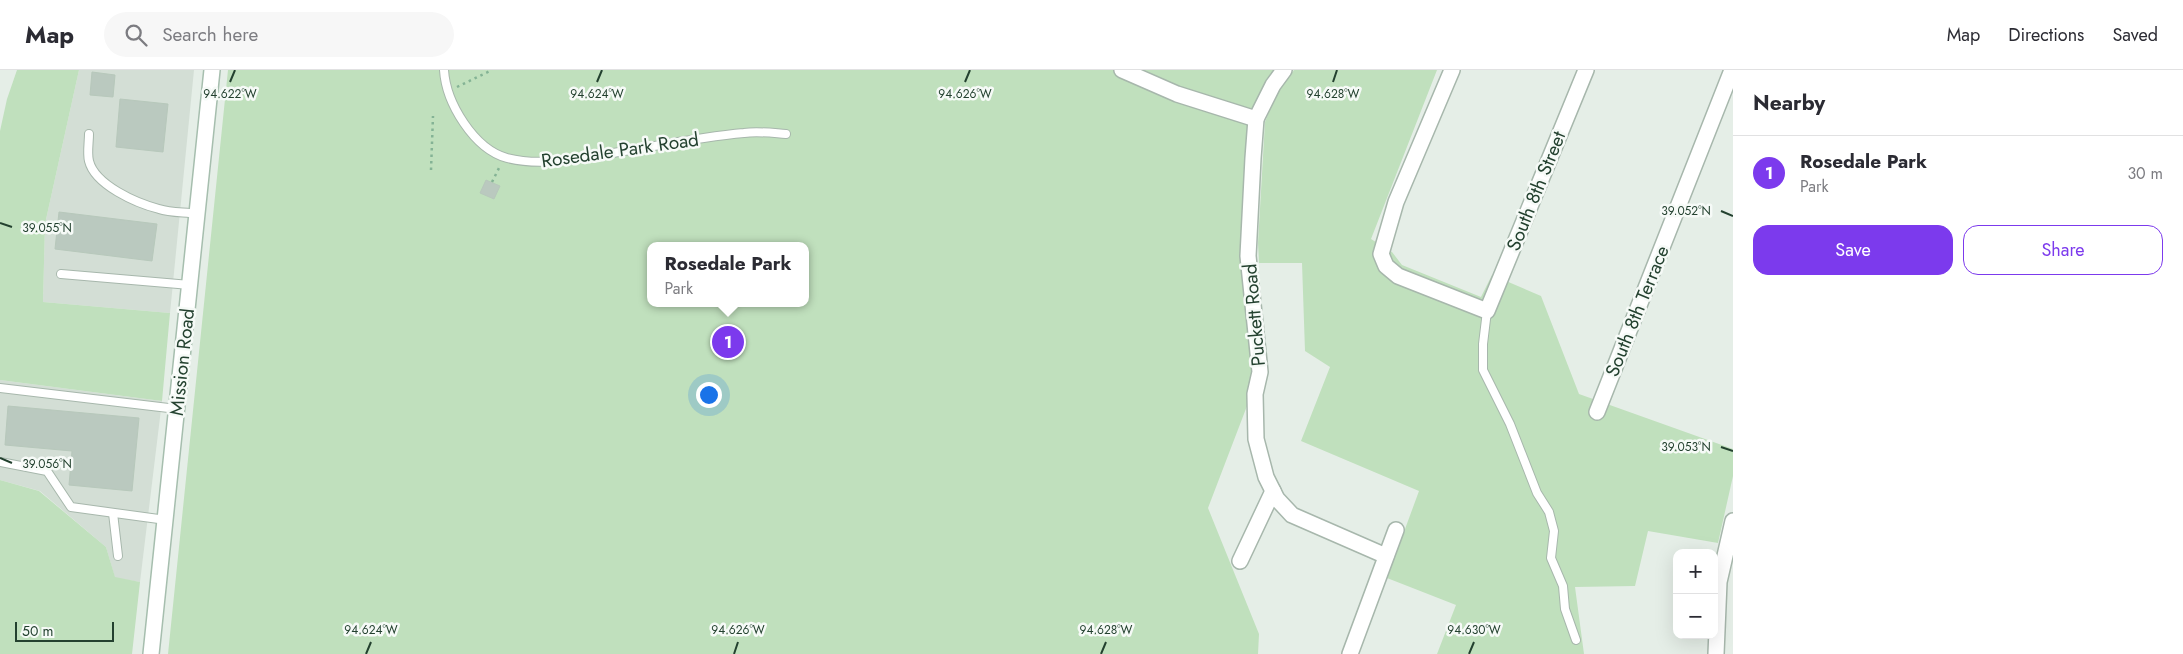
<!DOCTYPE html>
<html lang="en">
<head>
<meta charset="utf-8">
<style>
	:root { --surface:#fff; --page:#f7f7f7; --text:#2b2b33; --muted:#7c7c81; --line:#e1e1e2; --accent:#7c3aed }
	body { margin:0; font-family:Jost,sans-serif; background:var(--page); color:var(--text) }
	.controls { position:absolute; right:15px; bottom:15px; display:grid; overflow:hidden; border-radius:10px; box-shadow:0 5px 20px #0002 }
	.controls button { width:45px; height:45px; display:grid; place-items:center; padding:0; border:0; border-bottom:1px solid var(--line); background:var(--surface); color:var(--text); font:25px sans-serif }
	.scale { position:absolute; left:15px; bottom:12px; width:99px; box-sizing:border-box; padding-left:5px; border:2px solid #23412f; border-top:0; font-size:14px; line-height:18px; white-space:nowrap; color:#23412f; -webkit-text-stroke:4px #f6faf7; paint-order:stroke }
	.you { position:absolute; left:708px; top:324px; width:18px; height:18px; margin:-12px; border:4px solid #fff; border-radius:50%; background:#1a73e8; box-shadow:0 0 0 8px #1a73e833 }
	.badge { display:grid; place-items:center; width:32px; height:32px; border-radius:50%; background:var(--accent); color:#fff; font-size:16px; font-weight:700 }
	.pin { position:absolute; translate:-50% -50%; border:2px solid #fff; box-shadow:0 1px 5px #0006 }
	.popup { position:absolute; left:647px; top:172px; width:162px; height:65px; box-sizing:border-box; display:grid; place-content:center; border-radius:10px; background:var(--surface); filter:drop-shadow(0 1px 4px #0005); font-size:16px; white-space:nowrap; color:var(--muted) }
	.popup b { font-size:19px; color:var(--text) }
	.popup::after { content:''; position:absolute; left:50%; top:100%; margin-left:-10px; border:10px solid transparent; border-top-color:var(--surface) }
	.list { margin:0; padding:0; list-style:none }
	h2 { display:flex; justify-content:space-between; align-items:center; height:65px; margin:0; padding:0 20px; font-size:21px }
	h2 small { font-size:16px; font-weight:400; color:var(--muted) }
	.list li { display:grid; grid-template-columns:32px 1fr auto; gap:15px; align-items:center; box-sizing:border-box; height:75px; padding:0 20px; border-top:1px solid var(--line) }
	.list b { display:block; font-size:19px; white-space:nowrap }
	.list p { margin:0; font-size:16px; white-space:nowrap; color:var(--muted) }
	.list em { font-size:16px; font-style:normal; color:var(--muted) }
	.actions { display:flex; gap:10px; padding:15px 20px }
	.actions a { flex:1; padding:11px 0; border:1px solid var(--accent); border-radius:15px; text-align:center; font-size:18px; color:var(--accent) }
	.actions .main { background:var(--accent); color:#fff }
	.icon { flex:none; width:28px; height:28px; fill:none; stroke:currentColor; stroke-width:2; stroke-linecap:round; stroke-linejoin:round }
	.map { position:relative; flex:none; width:1733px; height:584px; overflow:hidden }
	header { display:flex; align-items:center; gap:30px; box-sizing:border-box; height:70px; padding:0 25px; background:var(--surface); border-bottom:1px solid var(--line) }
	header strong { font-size:24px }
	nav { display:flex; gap:28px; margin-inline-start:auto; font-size:18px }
	.search { width:350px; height:45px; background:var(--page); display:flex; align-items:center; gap:12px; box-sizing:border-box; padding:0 18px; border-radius:28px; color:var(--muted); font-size:19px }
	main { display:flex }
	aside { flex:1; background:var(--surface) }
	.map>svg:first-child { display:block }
	.built { fill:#d3ded5 }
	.green { fill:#c0e0bd; fill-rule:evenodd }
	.building { fill:#bac9bf; stroke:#b7c8bb }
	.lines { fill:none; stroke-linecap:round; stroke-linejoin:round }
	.service-casing { stroke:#a7b7ac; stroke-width:10 }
	.minor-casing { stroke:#a7b7ac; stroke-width:18 }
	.secondary-casing { stroke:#a6beae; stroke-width:18 }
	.path { stroke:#84b395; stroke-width:2.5; stroke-dasharray:2.5 4; stroke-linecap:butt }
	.service { stroke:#fff; stroke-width:8 }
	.minor { stroke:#fff; stroke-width:15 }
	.secondary { stroke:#fff; stroke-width:15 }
	.ticks { fill:none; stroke:#23412f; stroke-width:2 }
	.labels { text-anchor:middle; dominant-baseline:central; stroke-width:5; stroke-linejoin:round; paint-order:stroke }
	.street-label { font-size:19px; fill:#23412f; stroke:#f6faf7 }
	.ticks-label { font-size:12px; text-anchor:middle; fill:#23412f; stroke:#f6faf7; stroke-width:5; stroke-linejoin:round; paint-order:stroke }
</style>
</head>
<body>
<header>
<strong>Map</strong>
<div class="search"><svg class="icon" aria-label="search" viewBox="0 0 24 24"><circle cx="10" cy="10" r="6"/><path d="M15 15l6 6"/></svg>Search here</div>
<nav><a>Map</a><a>Directions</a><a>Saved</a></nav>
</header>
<main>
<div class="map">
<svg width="1733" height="584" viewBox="0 0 1733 584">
	<rect width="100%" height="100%" fill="#e5eee7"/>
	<!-- built -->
	<g class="built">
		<polygon points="79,0 194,0 170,243 43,232 45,154"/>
		<polygon points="0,310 162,331 140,512 115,508 106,477 40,421 0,410"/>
	</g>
	<!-- green -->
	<g class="green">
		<polygon points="17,0 79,0 45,154 43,232 170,243 162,331 0,310 0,61 7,29"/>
		<path d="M228 0H1284L1256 49 1248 186 1260 302 1208 438 1259 564 1258 584H168ZM650 176H806V233H650Z"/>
		<polygon points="1294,0 1437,0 1371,169 1392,182 1402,195 1481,227 1492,205 1541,226 1579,324 1733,379 1733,406 1718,473 1648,461 1635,516 1575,517 1584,584 1437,584 1456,535 1387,508 1419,421 1301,371 1330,297 1305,281 1302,193 1259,193 1258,173 1265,52 1276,25"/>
		<polygon points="0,410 39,421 106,477 115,507 140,512 132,584 0,584"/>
	</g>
	<!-- building -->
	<g class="building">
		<polygon points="92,2 115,5 113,27 90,25"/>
		<polygon points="120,29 168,34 163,82 116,77"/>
		<polygon points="486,110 500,116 494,129 480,123"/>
		<polygon points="59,142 157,154 152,191 55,179"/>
		<polygon points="8,336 139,348 132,421 69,415 72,381 5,375"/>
	</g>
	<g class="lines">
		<!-- service casing -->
		<g class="service-casing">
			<g id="service">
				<path d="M444 0C446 33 474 79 507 88 542 97 578 88 613 83 656 76 700 67 744 63 758 61 772 63 786 64"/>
				<path d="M89 64C89 72 87 83 89 91 95 115 136 133 159 139 171 143 185 142 197 144"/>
				<polyline points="61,204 190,215"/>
				<polyline points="1487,241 1483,274 1483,300 1510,354 1537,423 1549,442 1554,461 1551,488 1563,516 1565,539 1576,570"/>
				<polyline points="0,318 177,339"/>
				<polyline points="0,392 47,401 71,437 166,450"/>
				<polyline points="113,443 118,486"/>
			</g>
		</g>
		<!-- minor casing -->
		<g class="minor-casing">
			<g id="minor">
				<polyline points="1122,0 1177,24 1256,49"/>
				<polyline points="1284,0 1273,15 1256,49 1253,88 1248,186 1260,302 1255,324 1256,369 1266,407 1277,429 1292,445 1386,486"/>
				<polyline points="1452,0 1396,132 1381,184 1386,196 1398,206 1487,241 1586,0"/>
				<polyline points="1597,342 1732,0"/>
				<polyline points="1240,491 1273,421"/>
				<polyline points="1350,584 1396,460"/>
				<polyline points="1716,584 1719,512 1733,451"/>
			</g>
		</g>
		<!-- secondary casing -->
		<g class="secondary-casing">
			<polyline id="secondary" points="151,584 212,0"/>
		</g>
		<!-- path -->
		<g class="path">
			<polyline points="457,17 492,0"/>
			<polyline points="431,100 433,46"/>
			<polyline points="492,112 500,96"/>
		</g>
		<!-- service -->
		<use href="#service" class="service"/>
		<!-- minor -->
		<use href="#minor" class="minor"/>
		<!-- secondary -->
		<use href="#secondary" class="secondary"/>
	</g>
	<!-- ticks -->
	<path class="ticks" d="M230 12 235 0M597 12 602 0M965 12 970 0M1333 12 1337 0M1721 141 1733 146M0 153 12 157M1721 377 1733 381M0 388 12 393M366 584 371 572M734 584 738 572M1101 584 1106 572M1469 584 1474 572"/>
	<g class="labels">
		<!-- street labels -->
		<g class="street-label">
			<text transform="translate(620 80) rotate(-8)">Rosedale Park Road</text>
			<text transform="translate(1536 121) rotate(-68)">South 8th Street</text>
			<text transform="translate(1637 241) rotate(-68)">South 8th Terrace</text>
			<text transform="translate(1254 245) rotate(-95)">Puckett Road</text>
			<text transform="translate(182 292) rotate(-84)">Mission Road</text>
		</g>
	</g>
	<g class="ticks-label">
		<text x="230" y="28">94.622°W</text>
		<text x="1333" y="28">94.628°W</text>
		<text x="597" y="28">94.624°W</text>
		<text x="965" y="28">94.626°W</text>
		<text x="1686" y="145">39.052°N</text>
		<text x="47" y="162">39.055°N</text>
		<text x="1686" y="381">39.053°N</text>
		<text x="47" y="398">39.056°N</text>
		<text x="371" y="564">94.624°W</text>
		<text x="738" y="564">94.626°W</text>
		<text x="1106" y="564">94.628°W</text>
		<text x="1474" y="564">94.630°W</text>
	</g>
</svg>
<div class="controls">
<button>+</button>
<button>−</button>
</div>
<div class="scale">50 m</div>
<div class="you"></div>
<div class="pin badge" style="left:728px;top:272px">1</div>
<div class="popup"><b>Rosedale Park</b>Park</div>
</div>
<aside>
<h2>Nearby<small></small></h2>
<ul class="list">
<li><span class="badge">1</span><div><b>Rosedale Park</b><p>Park</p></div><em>30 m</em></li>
</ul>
<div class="actions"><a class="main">Save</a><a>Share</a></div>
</aside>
</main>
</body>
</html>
